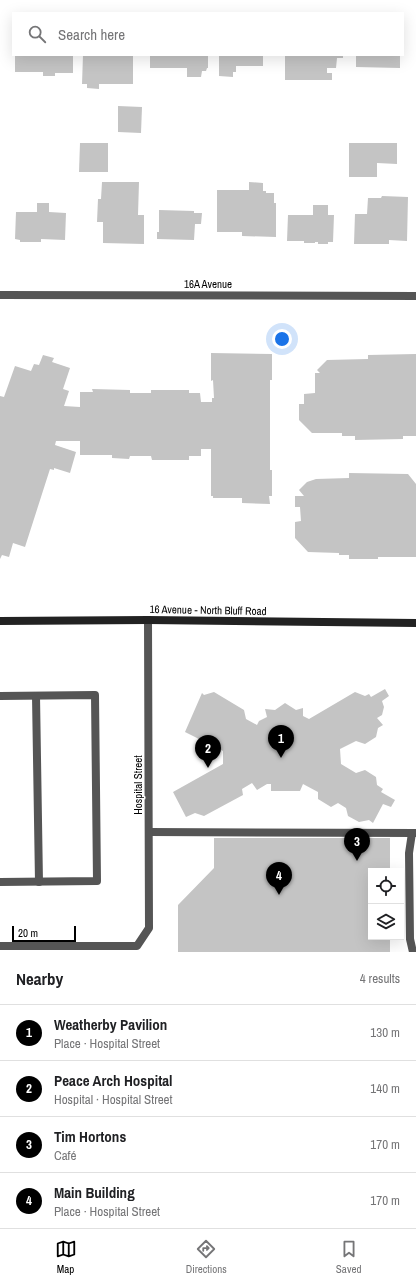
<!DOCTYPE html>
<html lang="en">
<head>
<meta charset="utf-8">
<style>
	:root { --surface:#fff; --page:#f6f6f6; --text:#202124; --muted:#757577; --line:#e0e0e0; --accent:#000 }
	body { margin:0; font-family:"Archivo Narrow",sans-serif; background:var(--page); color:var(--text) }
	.controls { position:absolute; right:12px; bottom:12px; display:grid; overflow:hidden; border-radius:0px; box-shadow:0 4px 16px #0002 }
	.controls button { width:36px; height:36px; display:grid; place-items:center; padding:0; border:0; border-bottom:1px solid var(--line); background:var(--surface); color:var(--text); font:20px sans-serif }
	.scale { position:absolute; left:12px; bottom:10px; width:64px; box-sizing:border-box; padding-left:4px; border:2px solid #000; border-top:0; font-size:11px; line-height:14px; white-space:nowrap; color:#000; -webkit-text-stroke:3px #fff; paint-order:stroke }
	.you { position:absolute; left:282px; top:339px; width:14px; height:14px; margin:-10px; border:3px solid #fff; border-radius:50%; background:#1a73e8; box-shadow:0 0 0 6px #1a73e833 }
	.badge { display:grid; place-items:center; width:26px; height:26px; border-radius:50%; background:var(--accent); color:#fff; font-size:13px; font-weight:700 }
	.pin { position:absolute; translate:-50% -33px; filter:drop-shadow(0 1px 2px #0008) }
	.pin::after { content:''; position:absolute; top:21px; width:14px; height:12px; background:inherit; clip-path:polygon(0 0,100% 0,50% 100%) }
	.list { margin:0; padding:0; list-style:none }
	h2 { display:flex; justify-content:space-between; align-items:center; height:52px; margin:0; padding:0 16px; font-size:17px }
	h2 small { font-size:13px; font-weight:400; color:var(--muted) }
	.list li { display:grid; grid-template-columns:26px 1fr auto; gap:12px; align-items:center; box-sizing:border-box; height:56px; padding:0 16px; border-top:1px solid var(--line) }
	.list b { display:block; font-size:15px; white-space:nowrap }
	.list p { margin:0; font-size:13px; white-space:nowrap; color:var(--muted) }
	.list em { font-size:13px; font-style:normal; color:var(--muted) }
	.icon { flex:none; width:22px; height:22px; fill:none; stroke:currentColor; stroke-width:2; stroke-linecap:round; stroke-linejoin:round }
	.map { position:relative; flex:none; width:416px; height:952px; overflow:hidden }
	.search { position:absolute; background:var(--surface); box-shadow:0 4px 16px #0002; left:12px; right:12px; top:12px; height:44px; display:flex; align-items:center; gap:10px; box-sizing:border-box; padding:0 14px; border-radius:0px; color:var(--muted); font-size:15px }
	.sheet { height:276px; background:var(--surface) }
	nav { display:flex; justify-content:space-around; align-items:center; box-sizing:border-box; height:56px; border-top:1px solid var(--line); background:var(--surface); font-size:11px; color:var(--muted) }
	nav a { display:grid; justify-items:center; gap:2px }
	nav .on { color:var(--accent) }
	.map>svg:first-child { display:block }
	.building { fill:#c4c4c4 }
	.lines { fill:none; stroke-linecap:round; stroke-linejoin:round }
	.service { stroke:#555; stroke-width:8 }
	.minor { stroke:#555; stroke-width:8 }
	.secondary { stroke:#222; stroke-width:8 }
	.labels { text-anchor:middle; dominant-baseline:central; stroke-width:3; stroke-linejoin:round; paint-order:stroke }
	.street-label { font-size:11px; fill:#000; stroke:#fff }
</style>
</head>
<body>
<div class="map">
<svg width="416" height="952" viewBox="0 0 416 952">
	<rect width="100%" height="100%" fill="#fff"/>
	<!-- building -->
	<g class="building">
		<polygon points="15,55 73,55 73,73 55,73 55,76 43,76 43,72 15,72"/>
		<polygon points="83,55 133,55 133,84 99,84 99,89 87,88 87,84 82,84"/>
		<polygon points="150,55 208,55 208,68 207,68 206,71 202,71 201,77 187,77 187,68 150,68"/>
		<polygon points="219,55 263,55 263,66 236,66 236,72 233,72 233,77 219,76"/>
		<polygon points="285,55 343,55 343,58 337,58 336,68 327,68 327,73 332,73 332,80 285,80"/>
		<polygon points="356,55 400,55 400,68 356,67"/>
		<polygon points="118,106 142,107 141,133 118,132"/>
		<polygon points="80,143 108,143 108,172 79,172"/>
		<polygon points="349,143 397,143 397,164 377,163 377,177 349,177"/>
		<polygon points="102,182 139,182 138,215 144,215 144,244 103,243 103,222 97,222 98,199 101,199"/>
		<polygon points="249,182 263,183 263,191 266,191 266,193 274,193 274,203 276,203 276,237 242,236 242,232 217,232 217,190 249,190"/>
		<polygon points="382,196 408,197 407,241 389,240 389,244 354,244 355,214 367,214 368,198 381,198"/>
		<polygon points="37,203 49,203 49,212 66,213 65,240 41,239 41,242 20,242 20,240 15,239 16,212 37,212"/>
		<polygon points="313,205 328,205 328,215 334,215 333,242 328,242 328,244 318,244 318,242 315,242 315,243 304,243 304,241 287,241 288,215 313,215"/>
		<polygon points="159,210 194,211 194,213 202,213 201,224 195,224 194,240 157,239 157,232 159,232"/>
		<polygon points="211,353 272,354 272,380 270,380 270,470 272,470 272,496 269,496 270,504 242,503 242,498 213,498 213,496 211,496 211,449 201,449 201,456 189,456 189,460 152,460 151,456 130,456 129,459 112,458 112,455 80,455 80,441 56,441 55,445 76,452 70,473 54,468 54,470 50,469 25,547 13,543 9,557 2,555 0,559 0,396 4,397 15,366 31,371 34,364 39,365 43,355 54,358 52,362 70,368 63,389 69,391 64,406 80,407 80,392 93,392 92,389 130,390 130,393 151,393 151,390 189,390 189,393 200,393 201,402 212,402 212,398 214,398 213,380 211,381"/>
		<polygon points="416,354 416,436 403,436 403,439 355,440 355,436 342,436 342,433 312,433 299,420 299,404 304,404 304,394 315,393 315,373 320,373 317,370 327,360 368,359 368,355"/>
		<polygon points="349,473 408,474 416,484 416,557 378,557 378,559 349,559 349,555 339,555 339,553 308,552 295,538 295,522 301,521 300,507 295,507 295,496 304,496 299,490 307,482 316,479 349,478"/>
		<polygon points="385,689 389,696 382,701 384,707 382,715 377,718 383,725 378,728 376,737 365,744 356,741 340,749 341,764 356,773 365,770 376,777 377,785 383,789 381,792 395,800 391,807 383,804 373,823 369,820 359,822 348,816 346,808 338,803 331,807 318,799 318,792 303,784 300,791 271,791 271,784 267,784 257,790 252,783 242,789 243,795 204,816 195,813 186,817 173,792 223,764 223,751 185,732 202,693 204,695 214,692 244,710 246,719 257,725 259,721 267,717 265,709 275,710 285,703 296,710 303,708 303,716 309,719 355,692 365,696 369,694 371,697"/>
		<polygon points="214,838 390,838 390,871 371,871 371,937 390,937 390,952 178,952 178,905 214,868"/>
	</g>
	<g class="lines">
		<!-- service -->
		<g class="service">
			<polyline points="0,696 95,695 97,881 0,882"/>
			<polyline points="36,696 39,882"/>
			<polyline points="149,832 416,833"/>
			<polyline points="412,833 409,853 410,939 413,952"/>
		</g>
		<!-- minor -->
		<g class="minor">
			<polyline points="0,295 416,296"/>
			<polyline points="0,946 137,946 149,928 148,620"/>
		</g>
		<!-- secondary -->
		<polyline class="secondary" points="0,621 148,620 416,623"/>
	</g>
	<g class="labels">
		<!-- street labels -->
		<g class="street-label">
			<text x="208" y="284">16A Avenue</text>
			<text transform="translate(208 610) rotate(1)">16 Avenue - North Bluff Road</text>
			<text transform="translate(138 785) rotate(-90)">Hospital Street</text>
		</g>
	</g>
</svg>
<div class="controls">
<button><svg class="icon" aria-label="locate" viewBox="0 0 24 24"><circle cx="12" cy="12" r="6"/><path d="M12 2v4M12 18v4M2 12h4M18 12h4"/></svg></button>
<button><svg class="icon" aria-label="layers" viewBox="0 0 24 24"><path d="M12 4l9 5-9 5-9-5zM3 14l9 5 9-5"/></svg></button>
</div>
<div class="scale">20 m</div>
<div class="you"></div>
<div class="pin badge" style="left:281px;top:758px">1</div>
<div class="pin badge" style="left:208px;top:768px">2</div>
<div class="pin badge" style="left:357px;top:861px">3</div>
<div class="pin badge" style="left:279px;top:895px">4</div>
<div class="search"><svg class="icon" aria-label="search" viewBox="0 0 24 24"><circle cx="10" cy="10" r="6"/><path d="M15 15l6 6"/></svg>Search here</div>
</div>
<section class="sheet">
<h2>Nearby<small>4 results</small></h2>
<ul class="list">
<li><span class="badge">1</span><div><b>Weatherby Pavilion</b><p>Place · Hospital Street</p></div><em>130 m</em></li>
<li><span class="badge">2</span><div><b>Peace Arch Hospital</b><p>Hospital · Hospital Street</p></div><em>140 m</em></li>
<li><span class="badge">3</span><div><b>Tim Hortons</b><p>Café</p></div><em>170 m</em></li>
<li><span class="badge">4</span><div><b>Main Building</b><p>Place · Hospital Street</p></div><em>170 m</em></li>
</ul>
</section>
<nav>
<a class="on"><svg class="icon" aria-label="map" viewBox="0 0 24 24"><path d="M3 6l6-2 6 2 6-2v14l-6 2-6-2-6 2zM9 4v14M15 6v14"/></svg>Map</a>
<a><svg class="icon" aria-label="directions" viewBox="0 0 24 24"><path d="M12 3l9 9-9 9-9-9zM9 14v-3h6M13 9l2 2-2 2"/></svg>Directions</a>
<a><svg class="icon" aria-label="saved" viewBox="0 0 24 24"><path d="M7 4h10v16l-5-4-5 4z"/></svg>Saved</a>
</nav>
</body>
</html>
